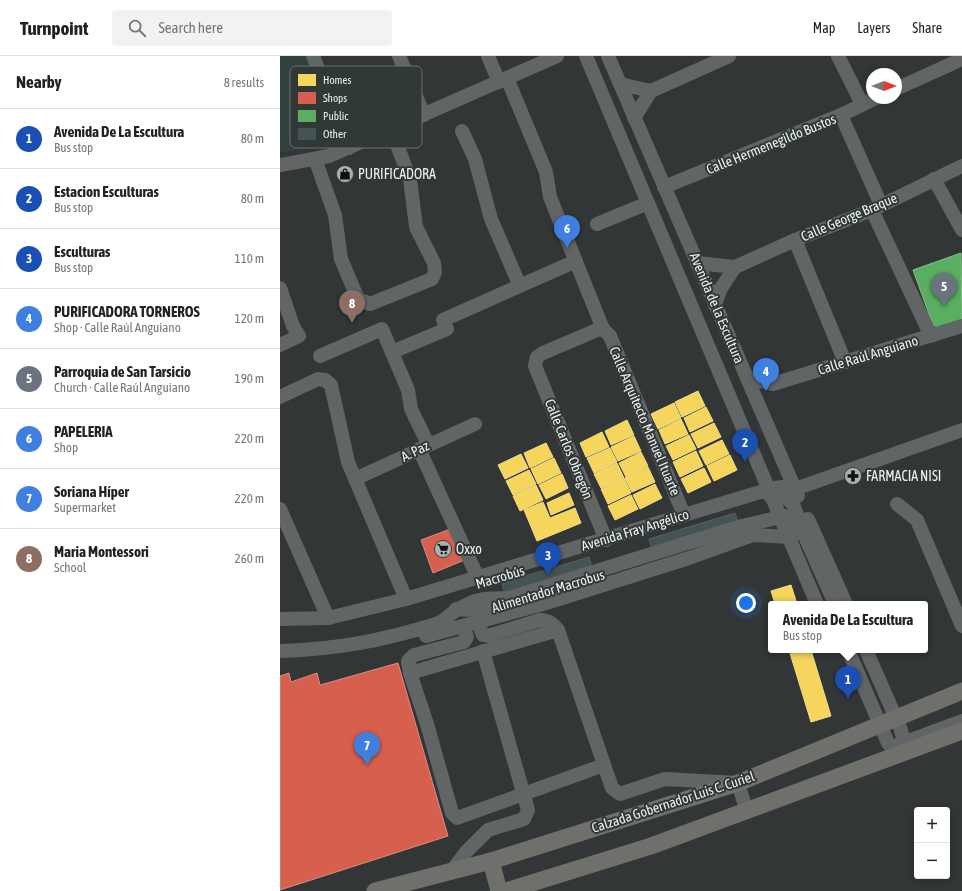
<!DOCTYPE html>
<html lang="en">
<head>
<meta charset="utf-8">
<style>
	:root { --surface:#fff; --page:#f2f2f2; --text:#222; --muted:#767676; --line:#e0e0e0; --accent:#606262 }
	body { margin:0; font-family:"Asap Condensed",sans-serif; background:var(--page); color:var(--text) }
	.controls { position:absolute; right:12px; bottom:12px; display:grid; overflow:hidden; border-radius:4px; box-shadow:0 2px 6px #0003 }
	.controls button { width:36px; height:36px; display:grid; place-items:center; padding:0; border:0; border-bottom:1px solid var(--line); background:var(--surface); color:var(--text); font:20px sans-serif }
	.compass { position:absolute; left:586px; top:12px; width:36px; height:36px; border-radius:50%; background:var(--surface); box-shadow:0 2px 6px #0003; rotate:90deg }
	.you { position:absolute; left:466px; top:547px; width:14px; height:14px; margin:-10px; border:3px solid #fff; border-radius:50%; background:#1a73e8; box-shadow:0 0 0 6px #1a73e833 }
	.badge { display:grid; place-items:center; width:26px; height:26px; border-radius:50%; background:var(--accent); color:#fff; font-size:13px; font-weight:700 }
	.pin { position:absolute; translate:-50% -33px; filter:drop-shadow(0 1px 2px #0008) }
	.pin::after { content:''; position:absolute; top:21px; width:14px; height:12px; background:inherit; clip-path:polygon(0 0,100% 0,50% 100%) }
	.popup { position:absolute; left:488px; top:545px; width:160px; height:52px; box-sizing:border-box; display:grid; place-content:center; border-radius:4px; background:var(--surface); filter:drop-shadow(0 1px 3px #0005); font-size:13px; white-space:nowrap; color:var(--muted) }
	.popup b { font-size:15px; color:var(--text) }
	.popup::after { content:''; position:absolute; left:50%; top:100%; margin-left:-8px; border:8px solid transparent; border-top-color:var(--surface) }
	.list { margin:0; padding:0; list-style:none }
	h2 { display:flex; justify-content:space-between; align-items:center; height:52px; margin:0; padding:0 16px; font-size:17px }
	h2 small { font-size:13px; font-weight:400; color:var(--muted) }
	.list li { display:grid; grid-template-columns:26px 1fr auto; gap:12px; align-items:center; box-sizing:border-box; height:60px; padding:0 16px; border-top:1px solid var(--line) }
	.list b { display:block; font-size:15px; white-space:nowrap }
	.list p { margin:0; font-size:13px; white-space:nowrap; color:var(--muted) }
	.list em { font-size:13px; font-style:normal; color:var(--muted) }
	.icon { flex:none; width:22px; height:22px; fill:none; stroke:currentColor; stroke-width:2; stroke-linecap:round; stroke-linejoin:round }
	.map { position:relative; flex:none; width:682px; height:835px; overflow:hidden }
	header { display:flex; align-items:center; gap:24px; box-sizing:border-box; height:56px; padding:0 20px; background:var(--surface); border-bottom:1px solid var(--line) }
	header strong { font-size:19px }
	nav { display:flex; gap:22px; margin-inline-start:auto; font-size:14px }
	.search { width:280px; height:36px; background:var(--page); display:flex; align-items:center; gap:10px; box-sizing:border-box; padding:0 14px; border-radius:4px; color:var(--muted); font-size:15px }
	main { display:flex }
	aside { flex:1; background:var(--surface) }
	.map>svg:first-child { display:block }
	.built { fill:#324040 }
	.homes { fill:#f6d55c; stroke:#f3dd89 }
	.shops { fill:#d6604d; stroke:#dd8c7e }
	.public { fill:#5aae61; stroke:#86c28c }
	.building { fill:#445353; stroke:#5a5e5e }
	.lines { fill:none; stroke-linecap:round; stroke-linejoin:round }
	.minor { stroke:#626565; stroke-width:14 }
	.major { stroke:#6f6f6b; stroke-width:17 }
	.labels { text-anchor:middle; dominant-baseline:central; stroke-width:4; stroke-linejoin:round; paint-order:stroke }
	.street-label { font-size:14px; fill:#ecf1f1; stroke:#303838 }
	.poi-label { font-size:14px; fill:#ecf1f1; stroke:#303838; text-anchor:start }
	.key { fill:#303838; stroke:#687070; stroke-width:1 }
	.key-label { font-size:11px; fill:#ecf1f1 }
</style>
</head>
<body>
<header>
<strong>Turnpoint</strong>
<div class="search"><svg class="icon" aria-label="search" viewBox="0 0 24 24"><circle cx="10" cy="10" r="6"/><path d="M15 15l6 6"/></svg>Search here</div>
<nav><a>Map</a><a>Layers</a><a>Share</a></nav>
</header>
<main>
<aside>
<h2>Nearby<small>8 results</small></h2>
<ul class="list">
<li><span class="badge" style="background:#1a4fb4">1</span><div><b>Avenida De La Escultura</b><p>Bus stop</p></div><em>80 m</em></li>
<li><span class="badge" style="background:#1a4fb4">2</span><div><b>Estacion Esculturas</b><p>Bus stop</p></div><em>80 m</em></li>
<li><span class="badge" style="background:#1a4fb4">3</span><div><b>Esculturas</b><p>Bus stop</p></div><em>110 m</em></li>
<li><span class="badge" style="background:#3f7fe0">4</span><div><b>PURIFICADORA TORNEROS</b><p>Shop · Calle Raúl Anguiano</p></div><em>120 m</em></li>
<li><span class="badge" style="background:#6b7280">5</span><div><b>Parroquia de San Tarsicio</b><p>Church · Calle Raúl Anguiano</p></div><em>190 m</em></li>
<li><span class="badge" style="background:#3f7fe0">6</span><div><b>PAPELERIA</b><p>Shop</p></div><em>220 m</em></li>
<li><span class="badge" style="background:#3f7fe0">7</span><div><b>Soriana Híper</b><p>Supermarket</p></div><em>220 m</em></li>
<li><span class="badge" style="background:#8d6e63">8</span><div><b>Maria Montessori</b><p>School</p></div><em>260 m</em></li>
</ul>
</aside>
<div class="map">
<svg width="682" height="835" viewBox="0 0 682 835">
	<rect width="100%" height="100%" fill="#323636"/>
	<!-- built -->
	<polygon class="built" points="0,0 26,0 60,89 0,96"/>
	<!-- homes -->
	<g class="homes">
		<polygon points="418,335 425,350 402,361 395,346"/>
		<polygon points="394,347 401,362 378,373 371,358"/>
		<polygon points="426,351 433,365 410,376 404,362"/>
		<polygon points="401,363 408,378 385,388 379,374"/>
		<polygon points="347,364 354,379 331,389 325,375"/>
		<polygon points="434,367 441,381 418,392 411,378"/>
		<polygon points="322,376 329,391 306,401 300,387"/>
		<polygon points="409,379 416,393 393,404 386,390"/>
		<polygon points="354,380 361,395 338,405 331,391"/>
		<polygon points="442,384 449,398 426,409 419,395"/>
		<polygon points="266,387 273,401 250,412 244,397"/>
		<polygon points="330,392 337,406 314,417 307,402"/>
		<polygon points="416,395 423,410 400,421 393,406"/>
		<polygon points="361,396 368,410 346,421 339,407"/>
		<polygon points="241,398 248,412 225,423 218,409"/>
		<polygon points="450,399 457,414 434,425 427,410"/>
		<polygon points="274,402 281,417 258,428 251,413"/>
		<polygon points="337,407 344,422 321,432 314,418"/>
		<polygon points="368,411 375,426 352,436 345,422"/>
		<polygon points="424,412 431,426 408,437 401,423"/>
		<polygon points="249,414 256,428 233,439 226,425"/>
		<polygon points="282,418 288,432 266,443 259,429"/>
		<polygon points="344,422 351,437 328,448 321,433"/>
		<polygon points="375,428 382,442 360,453 353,439"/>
		<polygon points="256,429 263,444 240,455 233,440"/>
		<polygon points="289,437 294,449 271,459 267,447"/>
		<polygon points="351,439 358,453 335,464 328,450"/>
		<polygon points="263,446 270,462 295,452 301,467 257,485 244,454"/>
		<polygon points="511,529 517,548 495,548 491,535"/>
		<polygon points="509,594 531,594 551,660 531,666"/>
	</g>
	<!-- shops -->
	<g class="shops">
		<polygon points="173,472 187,503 153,517 141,484"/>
		<polygon points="118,607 168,780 0,834 0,620 9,617 11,626 37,617 40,629"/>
	</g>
	<!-- public -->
	<polygon class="public" points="681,197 682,267 660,272 653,269 633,214"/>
	<!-- building -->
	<g class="building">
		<polygon points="455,457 458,466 372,493 369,483"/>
		<polygon points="309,501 312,512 225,539 222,527"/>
	</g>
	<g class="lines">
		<!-- minor -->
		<g class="minor">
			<polyline points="33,0 69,92"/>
			<polyline points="119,0 144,59"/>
			<polyline points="208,0 219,26"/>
			<polyline points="306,0 537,548"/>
			<polyline points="328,0 518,440"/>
			<polyline points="558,0 582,48"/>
			<polyline points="227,22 266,116 270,141 323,273 330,280 404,459"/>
			<polyline points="340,28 371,35"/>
			<polyline points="616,33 682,3"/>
			<polyline points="561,59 601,149"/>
			<polyline points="354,62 371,35 449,0"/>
			<polyline points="182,75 195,103 211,163 240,230"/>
			<polyline points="35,103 55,159 61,203 78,243 90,248 152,223 155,216 154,207 136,171 130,123 111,73"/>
			<polyline points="0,109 49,100 277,0"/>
			<polyline points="654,123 682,174"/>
			<polyline points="384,131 561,59 596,42"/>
			<polyline points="592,154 651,280"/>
			<polyline points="317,168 368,147"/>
			<polyline points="515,184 565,306"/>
			<polyline points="417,207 455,211"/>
			<polyline points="0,232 13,270 19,280 0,289"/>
			<polyline points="435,249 440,234 455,211 515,184 592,154 682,110"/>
			<polyline points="323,273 317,274 263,297 257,301 255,310 326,484"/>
			<polyline points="112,296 167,273 163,264 296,205"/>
			<polyline points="40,300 102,273 128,334 131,353 148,388"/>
			<polyline points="467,322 493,328 682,270"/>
			<polyline points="0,341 38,323 45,324 51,329 68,406 126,543"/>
			<polyline points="139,393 198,522"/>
			<polyline points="75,423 195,368"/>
			<polyline points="489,439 504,440 513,448 527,485 555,548"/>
			<polyline points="617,448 637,464 682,570"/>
			<polyline points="0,453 48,562"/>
			<polyline points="528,463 566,548"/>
			<polyline points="176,553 208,555 238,547"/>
			<polyline points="0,563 48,562 126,543 490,433 502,431 515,433 682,374"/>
			<path d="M198 567 203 579 208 580 260 564C269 564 273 568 278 574"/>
			<polyline points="183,571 187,581 184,586 134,599 128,605 130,617 147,668 172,757 177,762 324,709"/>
			<polyline points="146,580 263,548 409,502 473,479 509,481 515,479"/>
			<polyline points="568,594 608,687 612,691 682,665"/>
			<polyline points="586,594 619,669 628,696"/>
			<path d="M0 595C58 593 101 585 156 568 163 566 168 560 174 556 195 542 204 542 229 542L462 470 505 460 513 464 517 474"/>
			<polyline points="130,617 278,574 332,732 340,738 385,723 458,727 467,756"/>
			<polyline points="172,815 186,796 208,774 244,763 248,754 203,595"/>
		</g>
		<!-- major -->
		<g class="major">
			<polyline points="211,805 219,835"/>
			<polyline points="95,835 211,805 458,727 682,635"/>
			<polyline points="226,835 371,790 682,675"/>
		</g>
	</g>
	<!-- icons -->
	<defs>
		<g id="shop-disc" transform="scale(0.9)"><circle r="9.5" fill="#abb0b0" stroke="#303838"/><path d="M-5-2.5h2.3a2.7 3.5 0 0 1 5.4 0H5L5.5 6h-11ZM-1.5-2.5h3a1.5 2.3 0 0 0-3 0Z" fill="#111"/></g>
		<g id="pharmacy-disc" transform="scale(0.9)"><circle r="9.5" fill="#abb0b0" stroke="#303838"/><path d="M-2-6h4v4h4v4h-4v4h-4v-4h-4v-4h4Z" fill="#111"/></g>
		<g id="supermarket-disc" transform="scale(0.9)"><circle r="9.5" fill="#abb0b0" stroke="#303838"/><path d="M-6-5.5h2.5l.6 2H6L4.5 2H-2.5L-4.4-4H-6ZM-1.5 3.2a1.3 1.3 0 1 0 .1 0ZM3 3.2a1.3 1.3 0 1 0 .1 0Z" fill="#111"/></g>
	</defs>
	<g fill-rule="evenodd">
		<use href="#shop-disc" x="65" y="118"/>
		<use href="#pharmacy-disc" x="573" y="420"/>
		<use href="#supermarket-disc" x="163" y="493"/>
	</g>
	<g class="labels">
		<!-- street labels -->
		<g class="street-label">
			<text transform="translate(491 88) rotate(-22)">Calle Hermenegildo Bustos</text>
			<text transform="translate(569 161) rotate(-23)">Calle George Braque</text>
			<text transform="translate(437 252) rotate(67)">Avenida de la Escultura</text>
			<text transform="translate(588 299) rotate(-17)">Calle Raúl Anguiano</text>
			<text transform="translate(365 365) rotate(67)">Calle Arquitecto Manuel Ituarte</text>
			<text transform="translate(289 393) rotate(68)">Calle Carlos Obregón</text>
			<text transform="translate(135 395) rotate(-26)">A. Paz</text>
			<text transform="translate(355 474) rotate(-17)">Avenida Fray Angélico</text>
			<text transform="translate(220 521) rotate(-17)">Macrobús</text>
			<text transform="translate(268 535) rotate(-17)">Alimentador Macrobus</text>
			<text transform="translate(393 746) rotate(-18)">Calzada Gobernador Luis C. Curiel</text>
		</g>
		<!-- poi labels -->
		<g class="poi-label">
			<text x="78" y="118">PURIFICADORA</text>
			<text x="586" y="420">FARMACIA NISI</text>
			<text x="176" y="493">Oxxo</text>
		</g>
	</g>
	<!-- legend -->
	<rect x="10" y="10" width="132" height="82" rx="6" class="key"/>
	<rect x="18" y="18" width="18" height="12" fill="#f6d55c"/>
	<rect x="18" y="36" width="18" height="12" fill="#d6604d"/>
	<rect x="18" y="54" width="18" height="12" fill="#5aae61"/>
	<rect x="18" y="72" width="18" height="12" fill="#445353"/>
	<g class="key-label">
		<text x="43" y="28">Homes</text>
		<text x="43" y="46">Shops</text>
		<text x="43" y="64">Public</text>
		<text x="43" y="82">Other</text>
	</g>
</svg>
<div class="controls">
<button>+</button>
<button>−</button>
</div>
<svg class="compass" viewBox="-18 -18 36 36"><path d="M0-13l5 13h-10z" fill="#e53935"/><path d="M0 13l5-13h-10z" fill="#767676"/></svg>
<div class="you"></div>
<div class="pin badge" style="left:568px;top:643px;background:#1a4fb4">1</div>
<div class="popup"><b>Avenida De La Escultura</b>Bus stop</div>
<div class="pin badge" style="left:465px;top:406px;background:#1a4fb4">2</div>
<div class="pin badge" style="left:268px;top:519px;background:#1a4fb4">3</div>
<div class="pin badge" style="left:486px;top:335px;background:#3f7fe0">4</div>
<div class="pin badge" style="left:664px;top:250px;background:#6b7280">5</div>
<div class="pin badge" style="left:287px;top:192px;background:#3f7fe0">6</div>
<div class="pin badge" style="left:87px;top:709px;background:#3f7fe0">7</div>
<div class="pin badge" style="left:72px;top:267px;background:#8d6e63">8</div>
</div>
</main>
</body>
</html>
